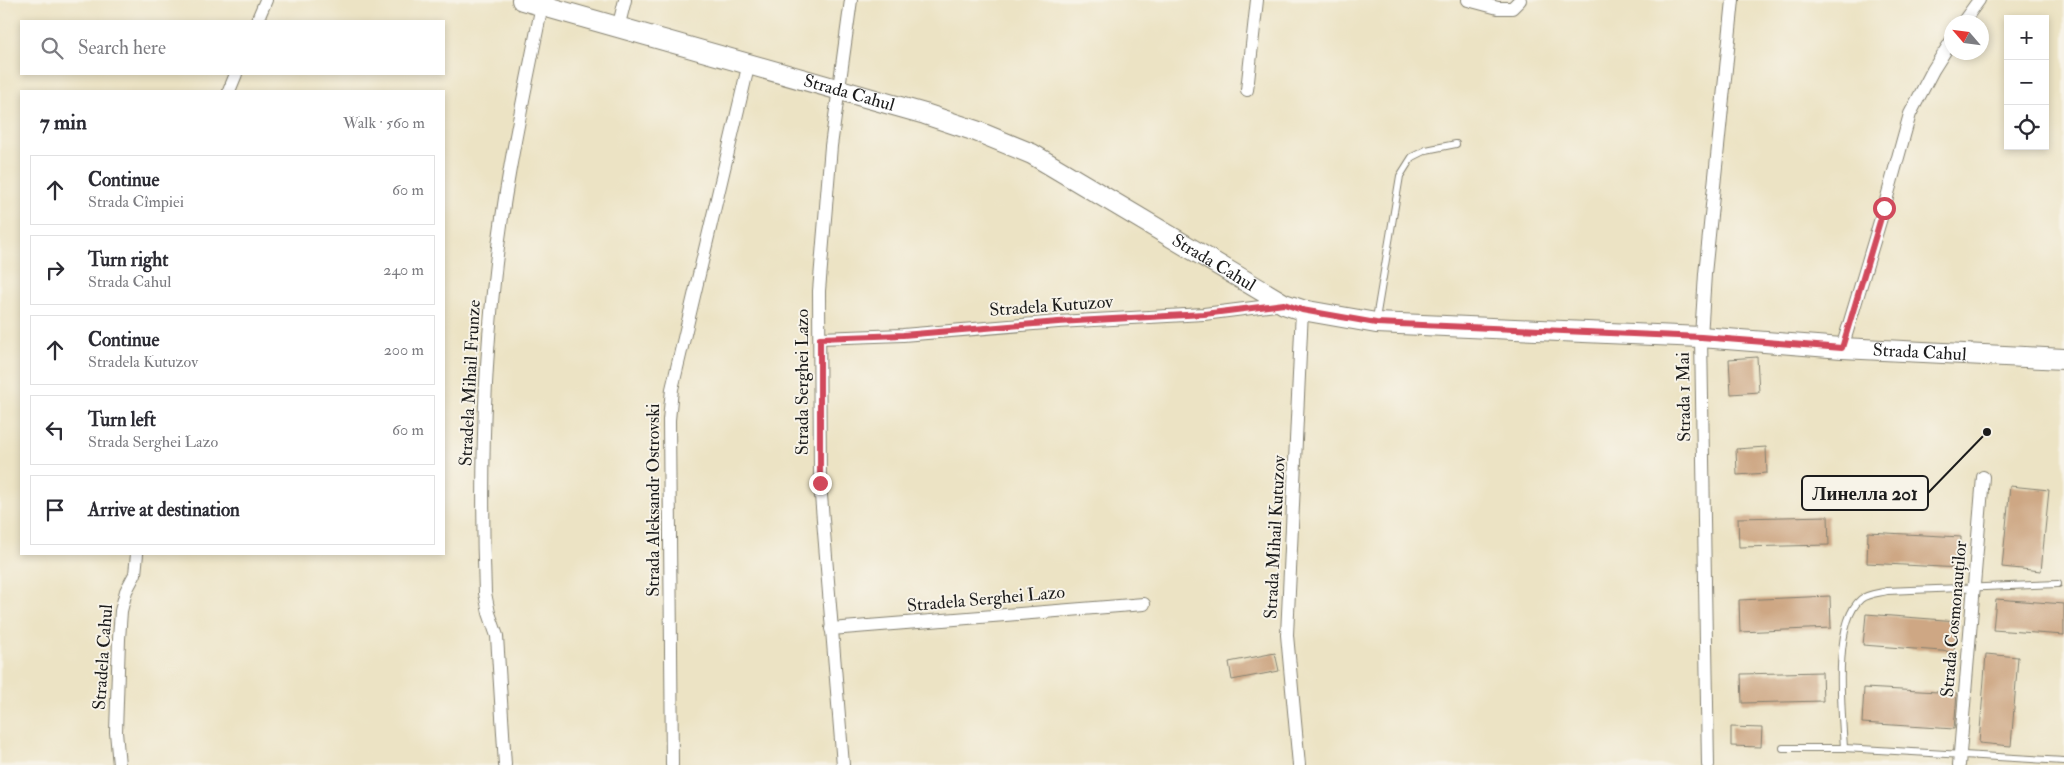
<!DOCTYPE html>
<html lang="en">
<head>
<meta charset="utf-8">
<style>
	:root { --surface:#fff; --page:#f7f7f7; --text:#2b2b33; --muted:#7c7c81; --line:#e1e1e2 }
	body { margin:0; font-family:"IM FELL Double Pica",serif; background:var(--page); color:var(--text) }
	.controls { position:absolute; right:15px; top:15px; display:grid; overflow:hidden; border-radius:0px; box-shadow:0 2px 8px #0003 }
	.controls button { width:45px; height:45px; display:grid; place-items:center; padding:0; border:0; border-bottom:1px solid var(--line); background:var(--surface); color:var(--text); font:25px sans-serif }
	.compass { position:absolute; left:1944px; top:15px; width:45px; height:45px; border-radius:50%; background:var(--surface); box-shadow:0 2px 8px #0003; rotate:298deg }
	.stop { position:absolute; width:15px; height:15px; margin:-11px; border:4px solid #d1495b; border-radius:50%; background:#fff }
	.stop.end { background:#d1495b; border-color:#fff; box-shadow:0 1px 5px #0008 }
	.list { margin:0; padding:0; list-style:none }
	h2 { display:flex; justify-content:space-between; align-items:center; height:65px; margin:0; padding:0 20px; font-size:21px }
	h2 small { font-size:16px; font-weight:400; color:var(--muted) }
	.list li { display:grid; grid-template-columns:32px 1fr auto; gap:15px; align-items:center; box-sizing:border-box; height:70px; margin:0 10px 10px; padding:0 10px; border:1px solid var(--line); border-radius:0px }
	.list b { display:block; font-size:19px; white-space:nowrap }
	.list p { margin:0; font-size:16px; white-space:nowrap; color:var(--muted) }
	.list em { font-size:16px; font-style:normal; color:var(--muted) }
	.icon { flex:none; width:28px; height:28px; fill:none; stroke:currentColor; stroke-width:2; stroke-linecap:round; stroke-linejoin:round }
	.map { position:relative; flex:none; width:2064px; height:765px; overflow:hidden }
	.search { position:absolute; background:var(--surface); box-shadow:0 2px 8px #0003; left:20px; top:20px; width:425px; height:55px; display:flex; align-items:center; gap:12px; box-sizing:border-box; padding:0 18px; border-radius:0px; color:var(--muted); font-size:19px }
	.panel { position:absolute; background:var(--surface); box-shadow:0 2px 8px #0003; left:20px; top:90px; width:425px; height:465px; border-radius:0px }
	.map>svg:first-child { display:block }
	.building { fill:#cea784 }
	.lines { fill:none; stroke-linecap:round; stroke-linejoin:round }
	.lane-casing { stroke:#848070; stroke-width:8 }
	.street-casing { stroke:#848070; stroke-width:14 }
	.primary-casing { stroke:#848070; stroke-width:22 }
	.lane { stroke:#fff; stroke-width:6 }
	.street { stroke:#fff; stroke-width:12 }
	.primary { stroke:#fff; stroke-width:20 }
	.route { stroke:#d1495b; stroke-width:6 }
	.labels { text-anchor:middle; dominant-baseline:central; stroke-width:4; stroke-linejoin:round; paint-order:stroke }
	.street-label { font-size:18px; fill:#1c1c1c; stroke:#f7f3e8 }
	.leader { fill:none; stroke:#1c1c1c; stroke-width:2 }
	.callout-dot { fill:#1c1c1c; stroke:#f7f3e8; stroke-width:2 }
	.callout { fill:#f7f3e8; stroke:#1c1c1c; stroke-width:2 }
	.callout-label { font-size:19px; text-anchor:middle; font-weight:bold; fill:#1c1c1c }
</style>
</head>
<body>
<div class="map">
<svg width="2064" height="765" viewBox="0 0 2064 765">
	<rect width="100%" height="100%" fill="#f7f3e8"/>
	<filter id="ink" filterUnits="userSpaceOnUse"><feTurbulence type="fractalNoise" baseFrequency=".02" numOctaves="2"/><feDisplacementMap in="SourceGraphic" scale="10" xChannelSelector="R" yChannelSelector="G"/><feConvolveMatrix kernelMatrix="1 2 1 2 8 2 1 2 1" color-interpolation-filters="sRGB"/></filter>
	<filter id="wash" filterUnits="userSpaceOnUse"><feTurbulence type="fractalNoise" baseFrequency=".0096" numOctaves="4" result="noise"/><feDisplacementMap in="SourceGraphic" scale="20" xChannelSelector="R" yChannelSelector="G"/><feGaussianBlur stdDeviation="1.12" result="paint"/><feColorMatrix in="noise" values="0 0 0 0 0 0 0 0 0 0 0 0 0 0 0 0 0 1.4 0 .05"/><feComposite in="paint" operator="in"/></filter>
	<g filter="url(#wash)">
		<rect width="100%" height="100%" fill="#ece3c4"/>
		<g id="blocks">
			<!-- building -->
			<g class="building">
				<polygon points="1757,357 1759,392 1731,394 1729,359"/>
				<polygon points="1766,447 1767,473 1737,475 1736,449"/>
				<polygon points="2010,486 2049,490 2041,571 2002,567"/>
				<polygon points="1828,516 1829,545 1739,547 1738,518"/>
				<polygon points="1868,532 1961,537 1960,568 1867,563"/>
				<polygon points="1830,596 1831,628 1740,632 1739,600"/>
				<polygon points="1996,599 2064,604 2064,635 1993,630"/>
				<polygon points="1866,614 1957,621 1954,652 1863,645"/>
				<polygon points="1275,653 1279,671 1232,680 1229,662"/>
				<polygon points="1986,654 2018,657 2011,746 1979,743"/>
				<polygon points="1822,672 1823,701 1742,703 1741,674"/>
				<polygon points="1864,688 1957,693 1954,729 1862,723"/>
				<polygon points="1731,727 1762,728 1761,747 1731,746"/>
			</g>
		</g>
	</g>
	<g filter="url(#ink)">
		<use href="#blocks" fill-opacity="0" stroke="#848070" stroke-width="1"/>
		<g class="lines">
			<!-- lane casing -->
			<g class="lane-casing">
				<g id="lane">
					<polyline points="1376,319 1400,176 1412,157 1426,150 1456,144"/>
					<polyline points="1783,748 1844,748 2064,761"/>
					<path d="M1844 748C1842 712 1832 623 1861 599 1867 594 1880 593 1887 591L2058 584"/>
				</g>
			</g>
			<!-- street casing -->
			<g class="street-casing">
				<g id="street">
					<polyline points="1468,0 1498,8 1512,8 1520,0"/>
					<polyline points="257,21 266,0"/>
					<polyline points="1963,22 1979,0"/>
					<polyline points="618,28 625,0"/>
					<polyline points="1247,90 1257,0"/>
					<polyline points="229,91 236,74"/>
					<polyline points="820,338 903,335 1058,322 1204,314 1284,304"/>
					<polyline points="1842,348 1884,208 1910,114 1933,70 1952,40"/>
					<polyline points="831,629 1144,604"/>
					<polyline points="119,765 116,732 119,639 121,611 126,591 135,574 137,554"/>
					<path d="M505 765 497 636 489 613 485 593C481 489 483 385 494 282 503 189 524 97 542 5"/>
					<polyline points="672,765 669,420 672,389 749,63"/>
					<polyline points="843,765 820,483 819,291 831,146 851,0"/>
					<polyline points="1299,765 1287,635 1302,310"/>
					<polyline points="1708,765 1701,337 1705,274 1733,0"/>
					<polyline points="1959,765 1983,477"/>
				</g>
			</g>
			<!-- primary casing -->
			<g class="primary-casing">
				<g id="primary">
					<path id="s1" d="M522 0 925 114 976 131 1032 154 1284 304 1302 310 1376 323 1701 337 1842 348 2064 359"/>
				</g>
			</g>
			<!-- lane -->
			<use href="#lane" class="lane"/>
			<!-- street -->
			<use href="#street" class="street"/>
			<!-- primary -->
			<use href="#primary" class="primary"/>
		</g>
	</g>
	<g class="lines" filter="url(#ink)">
		<!-- route -->
		<polyline class="route" points="820,483 820,338 903,335 1058,322 1204,314 1284,304 1302,310 1376,323 1701,337 1842,348 1884,208"/>
	</g>
	<g class="labels">
		<!-- street labels -->
		<g class="street-label">
			<text stroke="none"><textPath href="#s1" startOffset="340">Strada Cahul</textPath></text>
			<text stroke="none"><textPath href="#s1" startOffset="745">Strada Cahul</textPath></text>
			<text transform="translate(1051 306) rotate(-4)">Stradela Kutuzov</text>
			<text stroke="none"><textPath href="#s1" startOffset="1465">Strada Cahul</textPath></text>
			<text transform="translate(802 382) rotate(-90)">Strada Serghei Lazo</text>
			<text transform="translate(470 383) rotate(-87)">Stradela Mihail Frunze</text>
			<text transform="translate(1684 397) rotate(-91)">Strada 1 Mai</text>
			<text transform="translate(653 500) rotate(-90)">Strada Aleksandr Ostrovski</text>
			<text transform="translate(1275 537) rotate(-87)">Strada Mihail Kutuzov</text>
			<text transform="translate(986 599) rotate(-5)">Stradela Serghei Lazo</text>
			<text transform="translate(1954 619) rotate(-85)">Strada Cosmonauților</text>
			<text transform="translate(103 657) rotate(-86)">Stradela Cahul</text>
		</g>
	</g>
	<!-- callouts -->
	<path class="leader" d="M1987 432L1928 493"/>
	<circle class="callout-dot" cx="1987" cy="432" r="5"/>
	<rect class="callout" x="1802" y="476" width="126" height="34" rx="5"/>
	<g class="callout-label">
		<text x="1865" y="500">Линелла 201</text>
	</g>
</svg>
<div class="controls">
<button>+</button>
<button>−</button>
<button><svg class="icon" aria-label="locate" viewBox="0 0 24 24"><circle cx="12" cy="12" r="6"/><path d="M12 2v4M12 18v4M2 12h4M18 12h4"/></svg></button>
</div>
<svg class="compass" viewBox="-18 -18 36 36"><path d="M0-13l5 13h-10z" fill="#e53935"/><path d="M0 13l5-13h-10z" fill="#7c7c81"/></svg>
<div class="stop" style="left:1884px;top:208px"></div>
<div class="stop end" style="left:820px;top:483px"></div>
<div class="search"><svg class="icon" aria-label="search" viewBox="0 0 24 24"><circle cx="10" cy="10" r="6"/><path d="M15 15l6 6"/></svg>Search here</div>
<section class="panel">
<h2>7 min<small>Walk · 560 m</small></h2>
<ul class="list">
<li><svg class="icon" aria-label="ahead" viewBox="0 0 24 24"><path d="M12 20V5M6 11l6-6 6 6"/></svg><div><b>Continue</b><p>Strada Cîmpiei</p></div><em>60 m</em></li>
<li><svg class="icon" aria-label="right" viewBox="0 0 24 24"><path d="M7 20v-9h11M14 6l5 5-5 5"/></svg><div><b>Turn right</b><p>Strada Cahul</p></div><em>240 m</em></li>
<li><svg class="icon" aria-label="ahead" viewBox="0 0 24 24"><path d="M12 20V5M6 11l6-6 6 6"/></svg><div><b>Continue</b><p>Stradela Kutuzov</p></div><em>200 m</em></li>
<li><svg class="icon" aria-label="left" viewBox="0 0 24 24"><path d="M17 20v-9H6M10 6l-5 5 5 5"/></svg><div><b>Turn left</b><p>Strada Serghei Lazo</p></div><em>60 m</em></li>
<li><svg class="icon" aria-label="arrive" viewBox="0 0 24 24"><path d="M6 21V4h12l-3 4 3 4H6"/></svg><div><b>Arrive at destination</b></div></li>
</ul>
</section>
</div>
</body>
</html>
